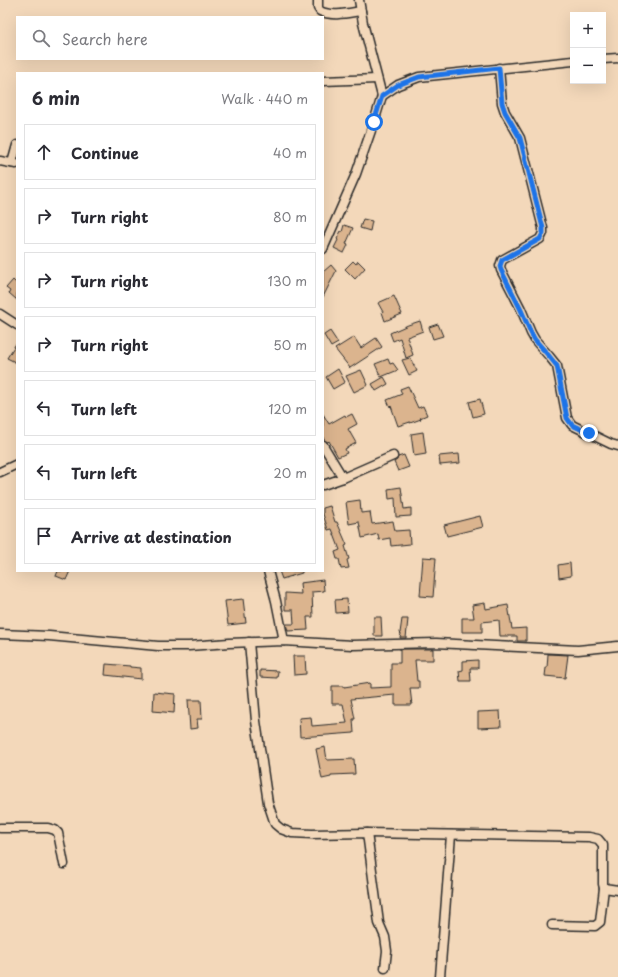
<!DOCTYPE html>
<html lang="en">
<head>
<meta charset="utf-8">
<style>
	:root { --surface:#fff; --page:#f7f7f7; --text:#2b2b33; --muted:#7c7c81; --line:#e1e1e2 }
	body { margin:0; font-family:"Playpen Sans",sans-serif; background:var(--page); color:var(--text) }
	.controls { position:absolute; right:12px; top:12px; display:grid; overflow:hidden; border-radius:0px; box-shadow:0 4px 16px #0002 }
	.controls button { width:36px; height:36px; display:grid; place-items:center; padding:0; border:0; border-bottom:1px solid var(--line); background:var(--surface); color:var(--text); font:20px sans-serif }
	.stop { position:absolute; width:12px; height:12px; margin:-9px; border:3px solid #1a73e8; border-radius:50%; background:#fff }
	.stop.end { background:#1a73e8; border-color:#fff; box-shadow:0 1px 4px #0008 }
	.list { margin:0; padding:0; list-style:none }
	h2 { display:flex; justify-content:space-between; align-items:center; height:52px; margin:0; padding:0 16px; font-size:17px }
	h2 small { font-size:13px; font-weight:400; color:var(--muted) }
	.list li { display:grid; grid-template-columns:26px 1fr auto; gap:12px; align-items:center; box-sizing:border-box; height:56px; margin:0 8px 8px; padding:0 8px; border:1px solid var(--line); border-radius:0px }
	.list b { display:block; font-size:15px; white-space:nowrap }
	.list em { font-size:13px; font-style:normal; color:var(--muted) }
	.icon { flex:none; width:22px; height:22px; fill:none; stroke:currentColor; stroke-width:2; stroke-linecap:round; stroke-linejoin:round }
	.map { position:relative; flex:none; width:618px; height:977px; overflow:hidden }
	.search { position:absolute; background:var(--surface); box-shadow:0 4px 16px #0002; left:16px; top:16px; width:308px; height:44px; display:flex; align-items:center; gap:10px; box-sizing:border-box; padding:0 14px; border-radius:0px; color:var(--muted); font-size:15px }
	.panel { position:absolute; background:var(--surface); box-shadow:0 4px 16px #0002; left:16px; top:72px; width:308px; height:500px; border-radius:0px }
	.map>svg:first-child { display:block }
	.building { fill:#dbb48e; stroke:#2b2b2b }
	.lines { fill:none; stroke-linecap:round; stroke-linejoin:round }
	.street-casing { stroke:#2b2b2b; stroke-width:11 }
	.street { stroke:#f3d8ba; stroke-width:8 }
	.route { stroke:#1a73e8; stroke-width:5 }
</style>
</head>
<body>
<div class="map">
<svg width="618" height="977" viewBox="0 0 618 977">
	<rect width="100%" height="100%" fill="#f3d8ba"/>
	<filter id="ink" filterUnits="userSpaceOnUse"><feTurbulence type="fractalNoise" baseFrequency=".025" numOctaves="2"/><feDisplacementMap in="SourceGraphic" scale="8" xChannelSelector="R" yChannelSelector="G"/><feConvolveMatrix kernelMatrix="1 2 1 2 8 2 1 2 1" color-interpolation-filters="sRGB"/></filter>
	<g filter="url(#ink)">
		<!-- building -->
		<g class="building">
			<polygon points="363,219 372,221 370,231 360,228"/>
			<polygon points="344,225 353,228 346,244 348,245 344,253 334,248 338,240 337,239 341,231 342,232"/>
			<polygon points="353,261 356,264 358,261 365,268 355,279 345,269"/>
			<polygon points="331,265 336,271 323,297 323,272"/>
			<polygon points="13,280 16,283 17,282 17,300 9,293 10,291 6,288"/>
			<polygon points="394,296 402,314 385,321 382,312 383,312 378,303"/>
			<polygon points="420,321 423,331 407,337 413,355 406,358 400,338 393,341 390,333 408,325"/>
			<polygon points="438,324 443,336 433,339 429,327"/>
			<polygon points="330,331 338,343 331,347 324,335"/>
			<polygon points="354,337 361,348 376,338 382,347 350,368 335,349"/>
			<polygon points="17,342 17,363 7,358"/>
			<polygon points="410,358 417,371 409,375 402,360"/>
			<polygon points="388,359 390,364 393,363 398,370 381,377 375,364"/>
			<polygon points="338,369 345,382 333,389 326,377"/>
			<polygon points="361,370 368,385 354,392 346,376"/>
			<polygon points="384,377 388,384 376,391 372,384"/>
			<polygon points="408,386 418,408 423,406 427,415 420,418 421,419 410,423 410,422 398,426 391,406 390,407 387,400 402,394 400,389"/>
			<polygon points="480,399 484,414 473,417 469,402"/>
			<polygon points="323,414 329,424 345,415 346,417 352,414 357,424 348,429 356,443 345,449 347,453 338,457 329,441 328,442 324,440 323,437"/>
			<polygon points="423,432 426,454 414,456 411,434"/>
			<polygon points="459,454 460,463 440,465 439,456"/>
			<polygon points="404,455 409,467 398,471 394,462 397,460 398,457"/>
			<polygon points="401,487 404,509 411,508 411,516 396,517 395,498 389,499 388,489"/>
			<polygon points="360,500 361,513 370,512 372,524 393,521 395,531 409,530 410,544 391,546 390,538 379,540 378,534 362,538 359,522 349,524 346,502"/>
			<polygon points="330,506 335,522 337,522 347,545 345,546 349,559 347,560 349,568 341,569 339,559 337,559 335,552 340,550 332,529 328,530 323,514 323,508"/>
			<polygon points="480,516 483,527 447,536 444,525"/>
			<polygon points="423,557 436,558 433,597 420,596"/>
			<polygon points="570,563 571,576 559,578 558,565"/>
			<polygon points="58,571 70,571 66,580 56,576"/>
			<polygon points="279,571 302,571 302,573 282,579"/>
			<polygon points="323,580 324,591 312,592 313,617 307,617 308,630 288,631 286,624 294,624 293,610 285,610 285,593 301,594 300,583"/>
			<polygon points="243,599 246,623 228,625 225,601"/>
			<polygon points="347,599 348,612 336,613 335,600"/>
			<polygon points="485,603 486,609 508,605 512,629 526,628 526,641 517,641 517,636 500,636 499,620 482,622 482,632 462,632 462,618 474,618 472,605"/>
			<polygon points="374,617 381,617 382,636 374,636"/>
			<polygon points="402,619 408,619 406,638 400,638 401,634 400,633"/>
			<polygon points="400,649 433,649 433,660 415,660 417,681 419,681 419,688 410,688 412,705 395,705 395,695 351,699 355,719 353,719 354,733 300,737 299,718 311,717 312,726 347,723 343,704 332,704 332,686 344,686 344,687 370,683 370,688 391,687 391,663 400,663"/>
			<polygon points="548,654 568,655 565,678 545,676 546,668 547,668"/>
			<polygon points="293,656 305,656 306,674 294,675"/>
			<polygon points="478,660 478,668 470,668 471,681 460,681 459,671 463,670 463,661"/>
			<polygon points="106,664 130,666 130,667 141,668 141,679 105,675"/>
			<polygon points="260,670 278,671 277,678 260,677"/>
			<polygon points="154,692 175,694 174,713 153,711"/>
			<polygon points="188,700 201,700 202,719 197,719 198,728 190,729"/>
			<polygon points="500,711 501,727 478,728 478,712"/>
			<polygon points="325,747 327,760 354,759 355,774 331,775 331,777 322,779 316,749"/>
		</g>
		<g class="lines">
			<!-- street casing -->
			<g class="street-casing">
				<g id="street">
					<path d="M318 0V8L320 11C332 17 348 13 361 11"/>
					<polyline points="603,59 618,58"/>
					<polyline points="499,68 502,103 505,112 520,138 543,228 543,233 540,239 502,260 500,266 501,270 521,309 531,333 535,340 549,356 557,366 567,418 572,425 611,444 618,446"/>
					<polyline points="323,81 377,79"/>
					<polyline points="382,96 398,85 419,77 573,61"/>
					<polyline points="0,161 16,164"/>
					<polyline points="12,163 17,145"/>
					<polyline points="323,249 356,174 374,122 382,96 363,23 359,0"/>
					<polyline points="0,314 17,325"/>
					<polyline points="323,445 343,478"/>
					<polyline points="0,472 17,464"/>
					<polyline points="323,485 343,478 393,456"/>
					<polyline points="268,571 276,601 284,641"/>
					<polyline points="0,634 49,636 158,646 189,646 229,643 284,641 352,645 436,643 578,650 618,646"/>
					<polyline points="249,642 256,721 268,803 275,824 281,829 292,833 312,834 367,833 379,923 385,937 387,951 385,968"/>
					<polyline points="0,828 48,828 55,830 58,833 64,864"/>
					<polyline points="367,833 589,837 598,839 603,845 603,884 604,888 618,890"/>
					<polyline points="552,925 595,926 600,922 604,888"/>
					<polyline points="440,977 451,835"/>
				</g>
			</g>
			<!-- street -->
			<use href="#street" class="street"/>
		</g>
	</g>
	<g class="lines" filter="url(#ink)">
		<!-- route -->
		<polyline class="route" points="374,122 382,96 398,85 419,77 499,68 502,103 505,112 520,138 543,228 543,233 540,239 502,260 500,266 501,270 521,310 531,333 535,340 549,356 557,366 567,418 572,425 589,433"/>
	</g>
</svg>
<div class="controls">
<button>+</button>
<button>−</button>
</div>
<div class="stop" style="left:374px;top:122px"></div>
<div class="stop end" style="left:589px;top:433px"></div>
<div class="search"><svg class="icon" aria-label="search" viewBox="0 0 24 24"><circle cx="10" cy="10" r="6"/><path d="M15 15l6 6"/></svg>Search here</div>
<section class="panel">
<h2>6 min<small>Walk · 440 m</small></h2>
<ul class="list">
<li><svg class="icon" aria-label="ahead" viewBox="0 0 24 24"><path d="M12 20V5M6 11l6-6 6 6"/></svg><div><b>Continue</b></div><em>40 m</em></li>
<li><svg class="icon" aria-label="right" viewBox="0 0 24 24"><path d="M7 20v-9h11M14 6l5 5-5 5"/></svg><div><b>Turn right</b></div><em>80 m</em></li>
<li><svg class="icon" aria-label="right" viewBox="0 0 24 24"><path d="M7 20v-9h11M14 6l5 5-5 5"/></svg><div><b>Turn right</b></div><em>130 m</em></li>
<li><svg class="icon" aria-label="right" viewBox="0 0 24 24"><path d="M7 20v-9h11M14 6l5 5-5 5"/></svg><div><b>Turn right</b></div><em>50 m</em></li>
<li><svg class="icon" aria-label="left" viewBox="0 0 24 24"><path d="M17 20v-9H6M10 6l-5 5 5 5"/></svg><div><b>Turn left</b></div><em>120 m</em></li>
<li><svg class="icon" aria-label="left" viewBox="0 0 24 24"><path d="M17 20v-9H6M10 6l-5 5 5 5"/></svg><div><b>Turn left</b></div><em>20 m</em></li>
<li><svg class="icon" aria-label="arrive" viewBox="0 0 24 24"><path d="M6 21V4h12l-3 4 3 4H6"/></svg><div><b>Arrive at destination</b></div></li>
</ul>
</section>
</div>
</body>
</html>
